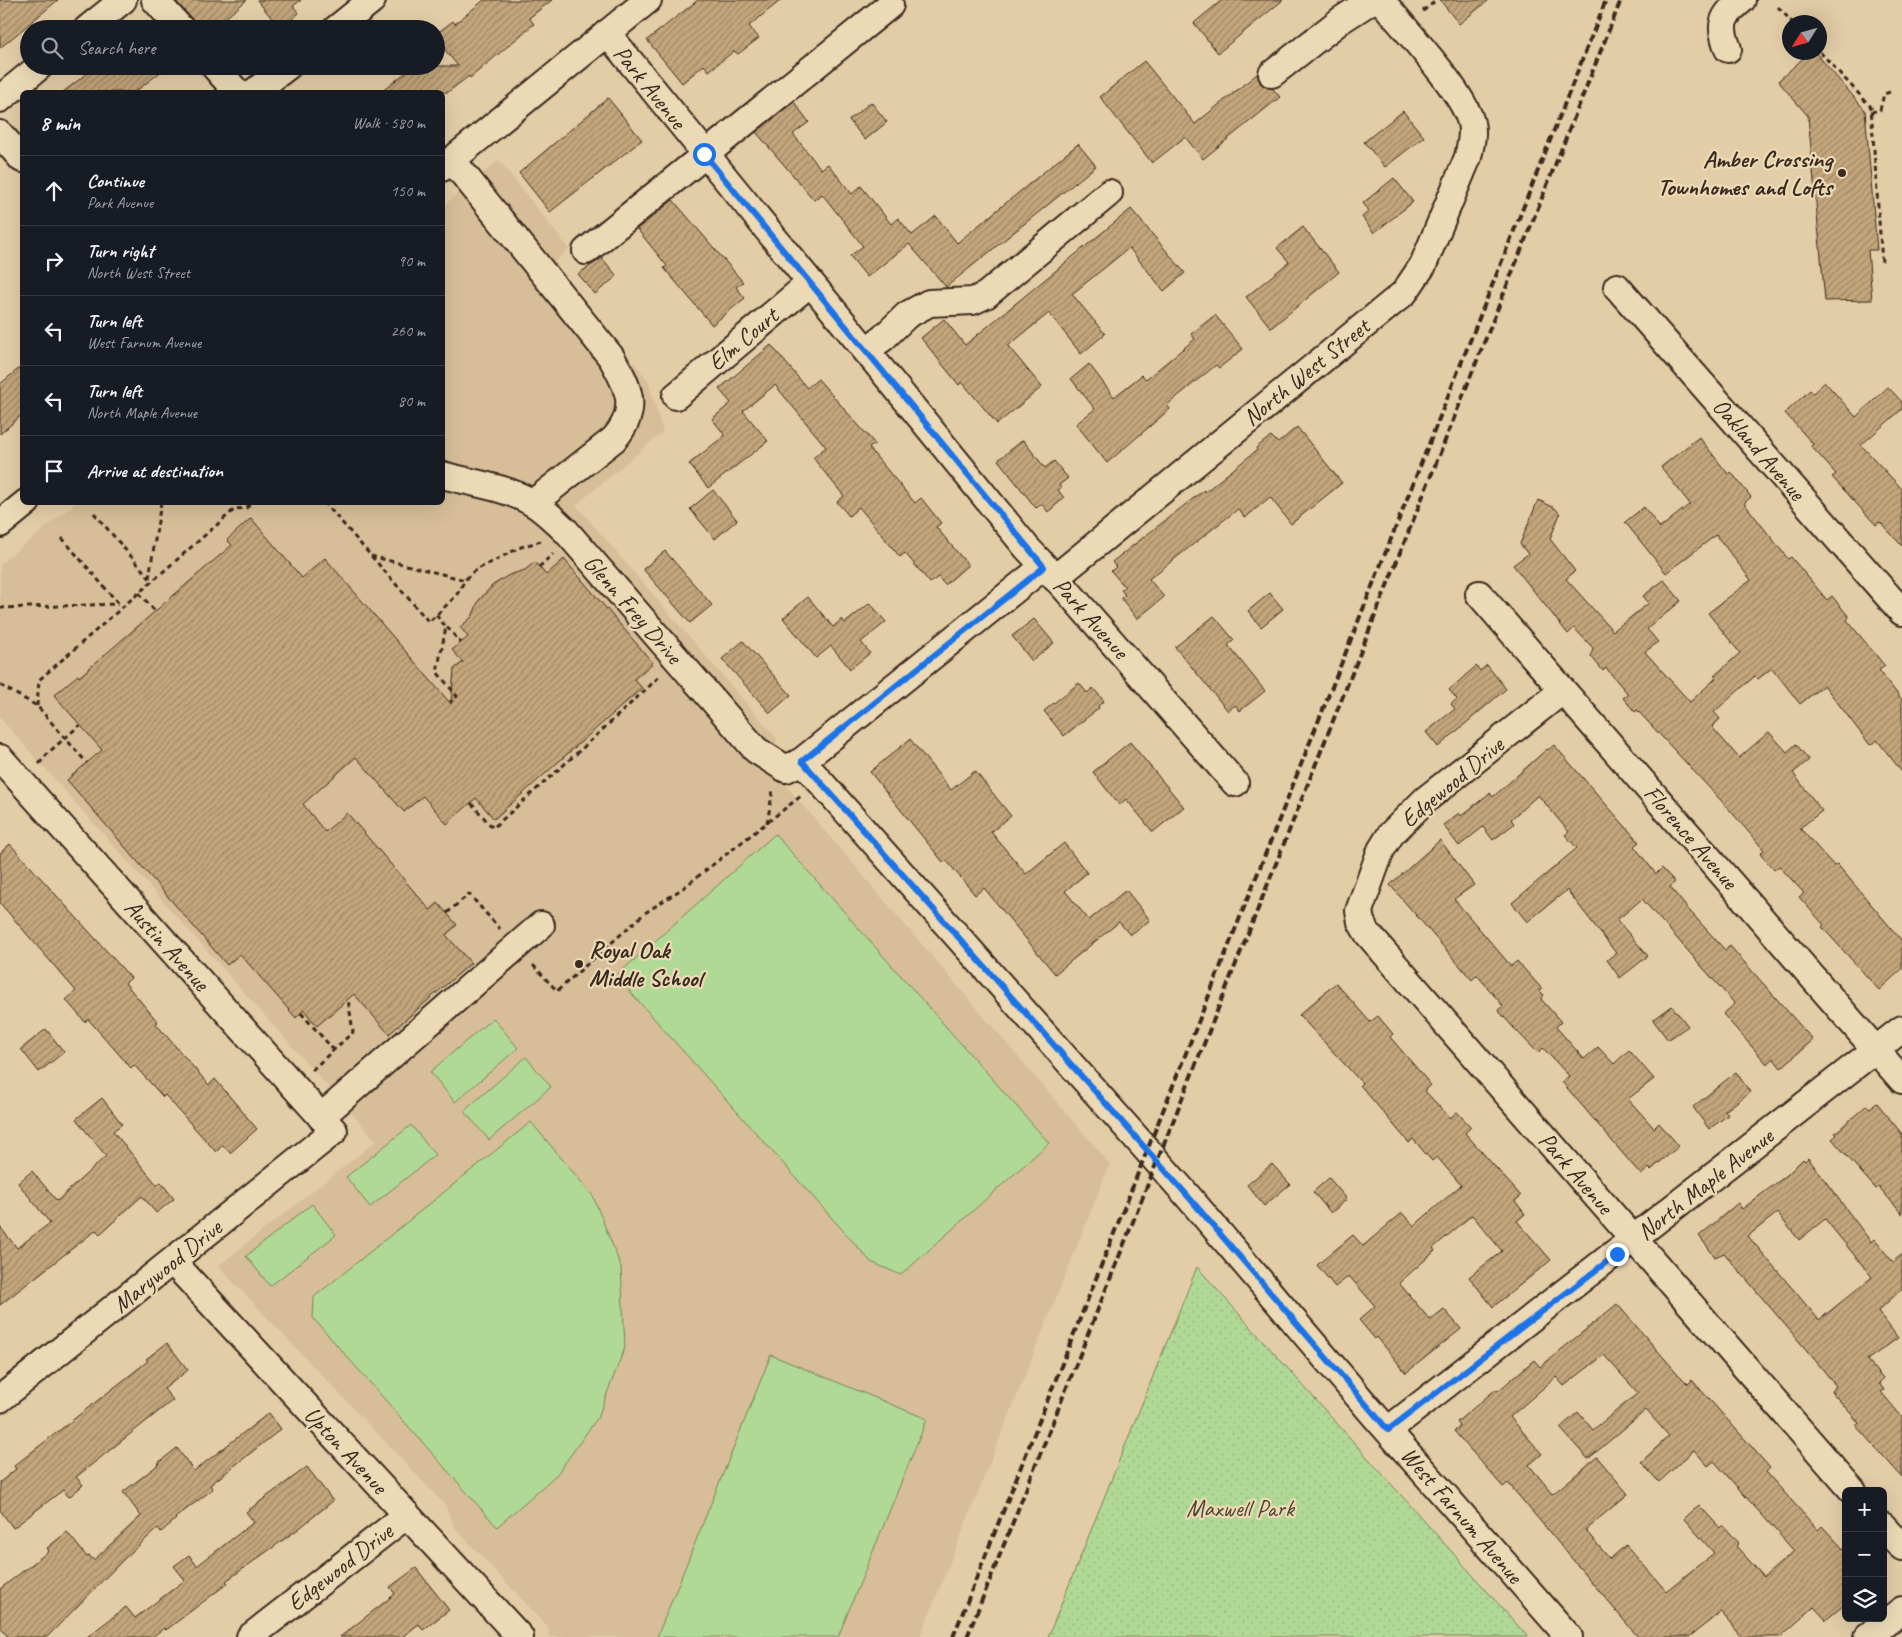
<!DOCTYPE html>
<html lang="en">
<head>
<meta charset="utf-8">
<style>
	:root { --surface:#171b24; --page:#20242c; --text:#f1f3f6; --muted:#9ea1a6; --line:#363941 }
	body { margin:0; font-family:Caveat,sans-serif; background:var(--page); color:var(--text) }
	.controls { position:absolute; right:15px; bottom:15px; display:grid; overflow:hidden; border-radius:8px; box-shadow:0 5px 20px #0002 }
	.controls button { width:45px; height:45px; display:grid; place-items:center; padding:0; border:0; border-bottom:1px solid var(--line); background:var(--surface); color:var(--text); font:25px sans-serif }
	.compass { position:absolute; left:1782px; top:15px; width:45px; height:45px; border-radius:50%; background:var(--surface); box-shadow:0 5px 20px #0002; rotate:233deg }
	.stop { position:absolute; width:15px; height:15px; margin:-11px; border:4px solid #1a73e8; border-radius:50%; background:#fff }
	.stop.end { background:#1a73e8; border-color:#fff; box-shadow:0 1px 5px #0008 }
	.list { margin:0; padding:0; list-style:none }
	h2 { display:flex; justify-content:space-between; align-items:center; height:65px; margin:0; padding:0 20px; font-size:21px }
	h2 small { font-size:16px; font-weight:400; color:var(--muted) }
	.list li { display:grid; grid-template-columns:32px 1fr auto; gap:15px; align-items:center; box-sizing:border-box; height:70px; padding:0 20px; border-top:1px solid var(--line) }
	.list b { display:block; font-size:19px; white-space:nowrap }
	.list p { margin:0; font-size:16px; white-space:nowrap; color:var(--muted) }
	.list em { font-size:16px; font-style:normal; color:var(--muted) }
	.icon { flex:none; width:28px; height:28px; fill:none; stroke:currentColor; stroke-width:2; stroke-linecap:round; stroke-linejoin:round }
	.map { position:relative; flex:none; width:1902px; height:1637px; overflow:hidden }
	.search { position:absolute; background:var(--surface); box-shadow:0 5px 20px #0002; left:20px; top:20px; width:425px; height:55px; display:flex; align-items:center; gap:12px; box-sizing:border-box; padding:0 18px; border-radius:28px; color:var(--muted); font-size:19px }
	.panel { position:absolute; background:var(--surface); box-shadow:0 5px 20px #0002; left:20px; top:90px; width:425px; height:415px; border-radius:8px }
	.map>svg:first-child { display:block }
	.built { fill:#d7be98 }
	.grass { fill:#b1d996; stroke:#76825a }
	.park { fill:url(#park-dots); stroke:#76825a }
	.building { fill:url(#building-hatch); stroke:#3b2a1e; fill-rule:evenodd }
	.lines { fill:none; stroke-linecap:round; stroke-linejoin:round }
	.minor-casing { stroke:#3b2a1e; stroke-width:30 }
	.path { stroke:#3b2a1e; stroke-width:3; stroke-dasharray:5 4; stroke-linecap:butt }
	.minor { stroke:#ecdab7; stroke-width:26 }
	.rail { stroke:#3b2a1e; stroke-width:4; stroke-dasharray:8 4; stroke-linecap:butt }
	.route { stroke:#1a73e8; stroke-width:6 }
	.poi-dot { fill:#3b2a1e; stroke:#ecdab7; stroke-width:2 }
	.labels { text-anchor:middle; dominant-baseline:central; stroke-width:4.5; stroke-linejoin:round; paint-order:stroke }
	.street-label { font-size:24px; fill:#3b2a1e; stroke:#ecdab7 }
	.poi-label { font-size:24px; font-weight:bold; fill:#3b2a1e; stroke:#ecdab7; text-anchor:end }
	.park-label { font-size:24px; fill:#4d4430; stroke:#ecdab7 }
</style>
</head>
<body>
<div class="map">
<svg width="1902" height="1637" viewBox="0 0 1902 1637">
	<defs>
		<pattern id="park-dots" width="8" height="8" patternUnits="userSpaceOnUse" patternTransform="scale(1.25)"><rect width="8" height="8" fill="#b1d996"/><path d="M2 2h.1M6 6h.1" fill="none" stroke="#99ba81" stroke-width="1.8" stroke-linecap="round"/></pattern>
		<pattern id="building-hatch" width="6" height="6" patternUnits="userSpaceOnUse" patternTransform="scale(1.25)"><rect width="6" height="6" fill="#c4a67b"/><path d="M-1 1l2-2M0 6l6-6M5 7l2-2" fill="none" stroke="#a08764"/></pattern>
	</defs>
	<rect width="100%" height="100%" fill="#e3cda7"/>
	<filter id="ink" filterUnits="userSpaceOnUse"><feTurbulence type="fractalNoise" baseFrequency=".02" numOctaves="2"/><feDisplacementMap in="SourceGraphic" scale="10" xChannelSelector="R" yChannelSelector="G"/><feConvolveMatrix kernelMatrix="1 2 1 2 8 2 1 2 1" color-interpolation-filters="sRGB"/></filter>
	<g filter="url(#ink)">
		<!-- built -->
		<polygon class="built" points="499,160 569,249 552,264 648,380 663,432 576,505 778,740 775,743 788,788 1110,1164 920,1637 549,1637 548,1627 455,1528 445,1505 218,1266 376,1141 0,718 0,564 76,503 442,502 443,206"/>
		<!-- grass -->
		<g class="grass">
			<polygon points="775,834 1049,1143 901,1275 871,1262 616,976"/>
			<polygon points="493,1018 518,1048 455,1102 430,1072"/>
			<polygon points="526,1057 551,1087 489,1140 464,1111"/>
			<polygon points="531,1122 593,1196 621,1267 625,1347 598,1417 557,1474 497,1527 313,1318 314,1297"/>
			<polygon points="411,1125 435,1155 370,1207 346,1177"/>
			<polygon points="312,1204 336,1235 270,1286 246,1256"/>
			<polygon points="771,1355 927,1419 838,1637 657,1637"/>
		</g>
		<!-- park -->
		<polygon class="park" points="1197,1267 1528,1637 1048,1637"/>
		<!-- building -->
		<g class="building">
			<polygon points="0,0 58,0 0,48"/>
			<polygon points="175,0 247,0 212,29 196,29 192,19"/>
			<polygon points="257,0 301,0 293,6 299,13 283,27 276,19 274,21"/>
			<polygon points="484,0 552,0 529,18 534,24 470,78 469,76 448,92 381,92 414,66 458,66 436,39 436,34 453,21 455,24"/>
			<polygon points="698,0 781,0 749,26 759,38 738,54 734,51 709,71 704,65 682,83 647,40"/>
			<polygon points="1222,0 1283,0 1218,53 1194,23"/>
			<polygon points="1440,0 1489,0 1459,24"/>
			<polygon points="1810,52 1815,52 1865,110 1877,250 1868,250 1872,300 1825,301 1808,116 1778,81"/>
			<polygon points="1144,61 1195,124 1257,74 1261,84 1273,89 1280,97 1203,159 1185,137 1152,163 1100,97"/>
			<polygon points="97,66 168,66 135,92 63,92"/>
			<polygon points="608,98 642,140 550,212 519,173"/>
			<polygon points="794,102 809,122 793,134 821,169 828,164 852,194 861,186 891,224 898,218 912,235 936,216 957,243 1078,144 1096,166 946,287 909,244 867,277 850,256 863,246 822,194 814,200 756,132"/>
			<polygon points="871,102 887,122 865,140 849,120"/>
			<polygon points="1403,111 1424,137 1385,167 1364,142"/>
			<polygon points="1394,178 1413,202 1374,233 1362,217 1369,211 1363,203"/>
			<polygon points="673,200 743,282 736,287 745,298 712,325 664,268 667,266 637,229"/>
			<polygon points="1131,209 1185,273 1164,291 1129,248 1072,294 1105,334 1081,354 1049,313 1008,346 1042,387 997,424 962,382 959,385 921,338 944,319 965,345"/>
			<polygon points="1303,227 1339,272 1271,328 1246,297 1289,262 1277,248"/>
			<polygon points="602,258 617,276 595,294 578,274"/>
			<polygon points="1215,315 1243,349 1219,368 1216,365 1167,405 1170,409 1107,463 1076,424 1095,409 1071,379 1089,364 1114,397 1142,375 1146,379 1195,339 1191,334"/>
			<polygon points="771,345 807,388 818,379 875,444 869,448 915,503 921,498 941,523 936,527 968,565 945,585 938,577 930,583 905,553 900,557 859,507 849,516 837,502 844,496 813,458 826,447 775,385 743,411 768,441 708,488 689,464 725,435 712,419 731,403 719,389"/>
			<polygon points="22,366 22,415 0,434 0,384"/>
			<polygon points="1825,382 1856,417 1888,387 1902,402 1902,409 1861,445 1902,489 1902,546 1880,522 1876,525 1832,477 1836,474 1811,446 1813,444 1785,413 1810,390 1813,393"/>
			<polygon points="1297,427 1342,483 1291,524 1270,497 1245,518 1238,509 1149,579 1164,597 1137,619 1121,598 1125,595 1121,590 1125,587 1111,571 1116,567 1112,562 1204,490 1205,492 1257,450 1256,448 1271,436 1278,443"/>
			<polygon points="1699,437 1728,474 1731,472 1751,497 1744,503 1788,559 1791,557 1827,600 1832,596 1849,617 1847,620 1885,666 1879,670 1902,700 1902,772 1877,740 1870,745 1824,685 1800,704 1772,668 1758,679 1755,676 1714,712 1720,719 1712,727 1739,758 1769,732 1787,752 1796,744 1809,760 1793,773 1822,811 1800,828 1834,866 1837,864 1902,941 1902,969 1879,990 1822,927 1824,925 1799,897 1804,893 1779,866 1774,870 1760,854 1764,850 1728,808 1637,710 1635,712 1623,698 1628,694 1606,668 1603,671 1591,656 1593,648 1574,628 1568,634 1513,565 1528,554 1520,544 1538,500 1555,508 1560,514 1550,539 1575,571 1566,579 1613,631 1649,603 1643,596 1664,580 1681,601 1647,629 1658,642 1645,652 1690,702 1716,678 1714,676 1740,653 1708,613 1751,580 1716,535 1666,573 1625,522 1644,507 1660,528 1690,504 1661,467"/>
			<polygon points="1023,440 1045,468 1054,461 1068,478 1059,485 1061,488 1058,490 1064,498 1048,512 1042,504 1036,508 998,460"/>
			<polygon points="713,490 737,520 715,539 690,509"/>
			<polygon points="251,518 302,578 325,558 451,704 454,669 463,662 452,650 468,637 460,627 472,617 479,600 493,585 509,575 525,570 535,562 546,575 564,559 653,663 634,679 642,688 494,819 476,798 447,824 423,796 404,812 356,757 303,804 325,832 347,813 430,910 438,903 457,925 446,935 471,963 389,1034 354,994 317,1026 304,1010 296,1018 240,954 227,965 67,780 102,750 54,695 78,675 79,677 232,545 227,540"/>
			<polygon points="665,551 712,605 690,623 643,569"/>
			<polygon points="1270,593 1283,609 1261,627 1248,611"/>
			<polygon points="808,597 833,627 842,619 845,623 870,603 886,622 861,642 870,653 850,669 831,646 816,658 783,618"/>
			<polygon points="1214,616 1234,640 1228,645 1265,691 1240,711 1235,705 1228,711 1175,647"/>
			<polygon points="1034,619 1054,643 1032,661 1012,636"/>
			<polygon points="743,641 791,695 770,713 722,659"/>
			<polygon points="1487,665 1506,689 1438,747 1426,732 1455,709 1451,704 1457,699 1449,690 1476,666 1480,671"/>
			<polygon points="1079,683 1087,693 1093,688 1104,701 1098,706 1099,708 1064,736 1044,711"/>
			<polygon points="910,739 951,790 975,771 1011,816 991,832 1026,874 1064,843 1087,873 1065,891 1089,920 1126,890 1150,920 1130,935 1119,922 1055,974 984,888 975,895 946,860 943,862 870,772"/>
			<polygon points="1130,742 1184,807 1153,832 1126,799 1119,805 1093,772"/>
			<polygon points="1554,745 1639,842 1634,846 1656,874 1662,868 1675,882 1670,887 1687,908 1725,950 1730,946 1813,1040 1781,1068 1773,1058 1767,1064 1723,1014 1735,1004 1642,899 1617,920 1648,956 1620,978 1607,960 1616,953 1567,890 1527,922 1512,903 1577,848 1565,835 1569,832 1538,795 1511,819 1514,824 1493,840 1483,827 1459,846 1443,825 1459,813 1461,816 1490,793 1493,797 1547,749 1548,750"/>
			<polygon points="1440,840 1474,885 1454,899 1511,966 1517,961 1542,989 1540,991 1544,995 1541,999 1561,1022 1556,1027 1584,1059 1598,1047 1614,1064 1629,1050 1654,1079 1628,1099 1654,1128 1659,1123 1679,1146 1651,1170 1649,1168 1641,1175 1562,1082 1569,1076 1543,1048 1538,1053 1511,1025 1498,1010 1503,1006 1477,975 1472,980 1390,885"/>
			<polygon points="10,844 131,978 125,983 158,1022 156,1024 209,1085 215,1079 257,1129 230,1153 223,1145 216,1152 165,1095 163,1097 134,1065 131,1068 88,1019 85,1022 66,1000 76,991 0,903 0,853"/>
			<polygon points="1336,983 1370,1022 1378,1016 1393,1034 1390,1037 1431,1085 1425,1091 1450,1118 1457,1112 1471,1127 1465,1133 1521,1196 1515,1201 1525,1214 1517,1221 1551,1260 1493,1307 1469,1277 1502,1251 1472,1215 1433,1248 1435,1251 1399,1283 1430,1320 1444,1309 1461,1329 1406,1373 1377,1337 1375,1339 1359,1320 1375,1306 1349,1276 1335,1287 1317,1265 1353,1235 1363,1246 1402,1213 1414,1226 1461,1185 1437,1157 1432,1161 1413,1139 1409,1143 1360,1085 1362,1083 1299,1015"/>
			<polygon points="1672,1006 1688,1026 1668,1040 1653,1020"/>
			<polygon points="46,1029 64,1052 39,1072 21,1049"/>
			<polygon points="1736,1072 1750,1092 1725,1111 1728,1115 1709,1129 1693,1107"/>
			<polygon points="102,1098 122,1124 113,1131 157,1185 161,1182 174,1199 156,1213 142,1196 100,1234 96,1230 0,1305 0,1227 17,1248 50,1223 18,1183 32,1171 57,1201 106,1156 76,1119"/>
			<polygon points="1877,1103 1902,1134 1902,1214 1879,1187 1876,1189 1832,1139 1837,1135 1835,1133 1867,1105 1870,1108"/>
			<path d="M1808 1158 1871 1242 1874 1239 1893 1262 1902 1254V1289L1878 1311 1898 1338 1867 1360 1883 1379 1879 1383 1884 1390 1881 1392 1902 1417V1477L1856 1426 1859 1423 1831 1391 1836 1386 1820 1366 1724 1253 1715 1257 1699 1236 1738 1203 1742 1209 1787 1175 1803 1159 1805 1161ZM1777 1213 1799 1240 1825 1219 1872 1277 1819 1320 1748 1236Z"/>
			<polygon points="1272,1164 1290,1184 1264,1206 1247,1185"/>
			<polygon points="1329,1178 1347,1199 1331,1213 1313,1192"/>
			<path d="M1617 1304 1678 1374 1688 1384 1692 1380 1742 1436 1770 1468 1766 1472 1818 1530 1822 1526 1846 1552V1603L1826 1620 1814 1607 1780 1637H1742L1721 1612 1689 1637H1638L1508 1483 1503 1487 1454 1431 1460 1426 1457 1422 1496 1389 1498 1391 1534 1360 1540 1367ZM1604 1355 1638 1393 1593 1430 1578 1412 1560 1428 1588 1459 1646 1410 1669 1436 1641 1462 1659 1482 1694 1450 1708 1466 1714 1461 1794 1551 1764 1577 1736 1546 1739 1543 1723 1525 1720 1528 1699 1505 1684 1519 1714 1553 1666 1591 1626 1545 1610 1559 1585 1530 1628 1494 1597 1457 1553 1494 1529 1465 1542 1454 1510 1417 1556 1377 1564 1386Z"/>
			<polygon points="167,1343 188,1370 164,1389 173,1400 76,1477 83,1485 69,1497 63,1490 13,1528 0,1510 0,1482 16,1469 14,1466 148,1361 146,1359"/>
			<polygon points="269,1413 281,1429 210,1485 213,1489 175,1518 176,1519 161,1532 158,1528 124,1559 47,1637 8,1637 0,1626 0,1589 49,1551 47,1548 67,1532 87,1557 89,1556 94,1560 141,1516 123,1492 159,1464 158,1463 177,1448 194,1471"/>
			<polygon points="307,1467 333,1501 297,1530 226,1581 228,1583 166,1630 164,1628 152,1637 87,1637 126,1607 135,1618 185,1580 174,1566 189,1555 197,1566 254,1522 246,1512"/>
			<polygon points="416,1568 449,1610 423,1630 419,1624 402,1637 340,1637 395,1594 390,1587"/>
		</g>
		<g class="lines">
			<!-- minor casing -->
			<g class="minor-casing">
				<g id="minor">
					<polyline points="155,0 181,29"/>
					<polyline points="87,29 123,0"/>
					<polyline points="336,29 372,0"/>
					<polyline points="607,33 1027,548 1064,587 1235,783"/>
					<path d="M1728 49C1719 24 1721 17 1742 0"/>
					<polyline points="214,66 237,92"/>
					<polyline points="1272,74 1341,20 1372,0"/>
					<polyline points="254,92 288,66"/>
					<polyline points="0,99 40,66"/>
					<polyline points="0,134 22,159"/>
					<path d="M452 160 611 357C629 388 640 409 614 439L533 503"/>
					<polyline points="442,168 648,0"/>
					<polyline points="586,251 890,5"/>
					<polyline points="1617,287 1902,612"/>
					<polyline points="865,351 883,338 907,315 929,303 973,301 986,295 1109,193"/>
					<polyline points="676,396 810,283"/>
					<path d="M442 475C472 483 506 487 533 503 545 510 556 522 566 531L756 750 786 769 802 761 1043 567"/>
					<polyline points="0,524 27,502"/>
					<path d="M1055 578 1404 293 1423 265 1468 157C1470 147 1474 134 1471 123 1464 92 1403 27 1381 0"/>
					<polyline points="1479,594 1902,1080"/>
					<polyline points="1562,691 1425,800 1391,834 1381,850 1359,911 1361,922 1368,934 1853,1491"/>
					<polyline points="0,758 334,1131 0,1399"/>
					<polyline points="802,761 1186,1194 1374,1415 1569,1637"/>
					<polyline points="321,1117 541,925"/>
					<polyline points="173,1262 520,1637"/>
					<polyline points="1388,1430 1902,1029"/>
					<polyline points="1883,1526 1902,1547"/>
					<polyline points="250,1637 407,1515"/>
					<polyline points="1868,1637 1902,1610"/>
				</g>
			</g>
			<!-- path -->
			<g class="path">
				<polyline points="1778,7 1792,22"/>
				<polyline points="1423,11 1437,0"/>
				<polyline points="1820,52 1871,107 1882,263"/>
				<polyline points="1871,112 1880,110 1884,94 1890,92"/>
				<polyline points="324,502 429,622 456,596 465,580 474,571 521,547 541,541"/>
				<polyline points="94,513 152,581"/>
				<polyline points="62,538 119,604"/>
				<polyline points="371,556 465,580"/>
				<polyline points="539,567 553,554"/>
				<polyline points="149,578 161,502"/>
				<polyline points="139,593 155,611"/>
				<polyline points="0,608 118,604"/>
				<polyline points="436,615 446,627 437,672 457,696 450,702"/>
				<polyline points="447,627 461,643"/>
				<polyline points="0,685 37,706 87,763"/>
				<polyline points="37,706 39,680 235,509 246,508 253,502"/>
				<polyline points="39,764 49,752 80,725"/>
				<polyline points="471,803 493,828 586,745 658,678 659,674"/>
				<polyline points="767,823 773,790"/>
				<polyline points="447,913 469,894 500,929"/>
				<polyline points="533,965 557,991 645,913 683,888 801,796"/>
				<polyline points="301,1013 333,1049"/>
				<polyline points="312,1070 353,1032 348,999"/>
			</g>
			<!-- minor -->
			<use href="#minor" class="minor"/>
			<!-- rail -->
			<g class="rail">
				<polyline points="953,1637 1606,0"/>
				<polyline points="967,1637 1621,0"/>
			</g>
		</g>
	</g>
	<g class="lines" filter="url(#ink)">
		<!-- route -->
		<polyline class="route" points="704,154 1044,567 802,761 1186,1194 1388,1430 1617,1254"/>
	</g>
	<!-- markers -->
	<g class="poi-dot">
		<circle cx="1842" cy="173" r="5"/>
		<circle cx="579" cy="964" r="5"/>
	</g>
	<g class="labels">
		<!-- street labels -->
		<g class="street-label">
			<text transform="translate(650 87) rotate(51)">Park Avenue</text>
			<text transform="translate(743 339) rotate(-40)">Elm Court</text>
			<text transform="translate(1306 372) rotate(-39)">North West Street</text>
			<text transform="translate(1759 449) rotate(49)">Oakland Avenue</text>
			<text transform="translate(633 609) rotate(49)">Glenn Frey Drive</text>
			<text transform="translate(1091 618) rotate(48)">Park Avenue</text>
			<text transform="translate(1452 782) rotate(-40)">Edgewood Drive</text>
			<text transform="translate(1691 837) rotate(49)">Florence Avenue</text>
			<text transform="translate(167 945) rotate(48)">Austin Avenue</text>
			<text transform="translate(1576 1173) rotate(49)">Park Avenue</text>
			<text transform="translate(1705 1184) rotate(-38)">North Maple Avenue</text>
			<text transform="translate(167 1266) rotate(-39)">Marywood Drive</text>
			<text transform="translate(346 1450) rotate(47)">Upton Avenue</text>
			<text transform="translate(1462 1515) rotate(49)">West Farnum Avenue</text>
			<text transform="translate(340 1567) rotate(-38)">Edgewood Drive</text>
		</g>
		<!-- poi labels -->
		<g class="poi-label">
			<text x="1832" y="159">Amber Crossing<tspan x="1832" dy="28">Townhomes and Lofts</tspan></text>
			<text x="589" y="950" text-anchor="start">Royal Oak<tspan x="589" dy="28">Middle School</tspan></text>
		</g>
		<!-- park labels -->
		<g class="park-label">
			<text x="1240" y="1508">Maxwell Park</text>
		</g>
	</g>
</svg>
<div class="controls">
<button>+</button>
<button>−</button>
<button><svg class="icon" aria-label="layers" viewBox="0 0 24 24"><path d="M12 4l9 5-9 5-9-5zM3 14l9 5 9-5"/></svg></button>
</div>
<svg class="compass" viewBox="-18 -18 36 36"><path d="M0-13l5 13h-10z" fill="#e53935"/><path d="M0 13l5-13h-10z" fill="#9ea1a6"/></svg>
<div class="stop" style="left:704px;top:154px"></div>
<div class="stop end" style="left:1617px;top:1254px"></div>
<div class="search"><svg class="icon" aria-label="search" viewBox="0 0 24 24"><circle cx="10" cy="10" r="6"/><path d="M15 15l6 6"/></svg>Search here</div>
<section class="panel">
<h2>8 min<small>Walk · 580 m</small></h2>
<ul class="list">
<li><svg class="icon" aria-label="ahead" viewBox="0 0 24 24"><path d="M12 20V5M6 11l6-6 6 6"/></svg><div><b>Continue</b><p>Park Avenue</p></div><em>150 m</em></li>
<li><svg class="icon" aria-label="right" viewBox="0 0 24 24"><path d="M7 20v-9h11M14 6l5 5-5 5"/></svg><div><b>Turn right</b><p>North West Street</p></div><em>90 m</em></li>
<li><svg class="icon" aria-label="left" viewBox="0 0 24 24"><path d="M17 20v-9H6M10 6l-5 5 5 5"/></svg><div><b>Turn left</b><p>West Farnum Avenue</p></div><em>260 m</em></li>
<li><svg class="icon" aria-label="left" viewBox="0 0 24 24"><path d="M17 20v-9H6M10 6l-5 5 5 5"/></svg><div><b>Turn left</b><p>North Maple Avenue</p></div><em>80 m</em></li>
<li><svg class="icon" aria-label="arrive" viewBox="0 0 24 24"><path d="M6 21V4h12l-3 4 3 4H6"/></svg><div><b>Arrive at destination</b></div></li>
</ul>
</section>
</div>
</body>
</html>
